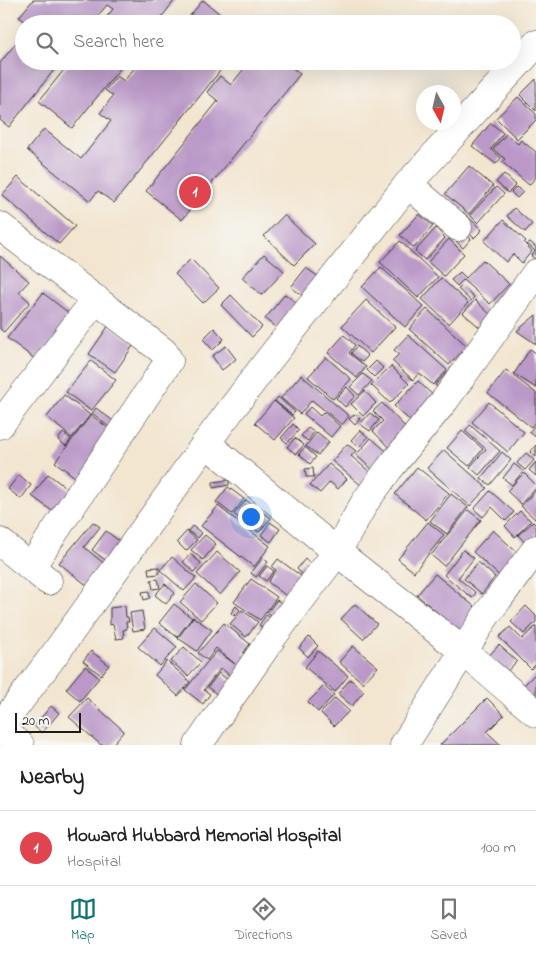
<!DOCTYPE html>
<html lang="en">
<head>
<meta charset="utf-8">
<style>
	:root { --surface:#fff; --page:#f6f6f6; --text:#222; --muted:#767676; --line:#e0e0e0; --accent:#0f766e }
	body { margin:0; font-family:"Indie Flower",sans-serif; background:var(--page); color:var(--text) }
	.compass { position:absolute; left:416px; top:85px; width:45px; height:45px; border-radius:50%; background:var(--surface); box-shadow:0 5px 20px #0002; rotate:172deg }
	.scale { position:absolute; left:15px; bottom:12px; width:66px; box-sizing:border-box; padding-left:5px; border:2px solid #1c1c1c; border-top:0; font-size:14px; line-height:18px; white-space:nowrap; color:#1c1c1c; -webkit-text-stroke:4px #f6f6f2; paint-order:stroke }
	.you { position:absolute; left:250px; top:516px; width:18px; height:18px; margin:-12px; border:4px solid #fff; border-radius:50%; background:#1a73e8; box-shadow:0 0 0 8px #1a73e833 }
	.badge { display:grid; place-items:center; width:32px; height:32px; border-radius:50%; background:var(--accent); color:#fff; font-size:16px; font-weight:700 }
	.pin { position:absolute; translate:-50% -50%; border:2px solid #fff; box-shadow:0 1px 5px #0006 }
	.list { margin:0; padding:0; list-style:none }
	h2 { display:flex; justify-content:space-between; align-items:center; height:65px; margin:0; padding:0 20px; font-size:21px }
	h2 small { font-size:16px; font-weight:400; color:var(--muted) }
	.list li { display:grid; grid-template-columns:32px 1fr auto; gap:15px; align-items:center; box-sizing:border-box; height:75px; padding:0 20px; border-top:1px solid var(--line) }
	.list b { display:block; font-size:19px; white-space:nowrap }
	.list p { margin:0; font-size:16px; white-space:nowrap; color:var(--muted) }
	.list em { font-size:16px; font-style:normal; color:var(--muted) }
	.icon { flex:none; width:28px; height:28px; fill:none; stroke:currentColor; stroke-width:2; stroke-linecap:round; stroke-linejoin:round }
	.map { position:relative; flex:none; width:536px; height:745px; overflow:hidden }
	.search { position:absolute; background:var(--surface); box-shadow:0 5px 20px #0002; left:15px; right:15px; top:15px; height:55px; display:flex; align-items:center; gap:12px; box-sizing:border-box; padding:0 18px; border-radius:28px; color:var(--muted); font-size:19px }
	.sheet { height:140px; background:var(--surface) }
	nav { display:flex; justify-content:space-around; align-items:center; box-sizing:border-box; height:70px; border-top:1px solid var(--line); background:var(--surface); font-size:14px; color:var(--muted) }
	nav a { display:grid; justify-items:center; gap:2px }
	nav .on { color:var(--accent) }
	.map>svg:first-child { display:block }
	.building { fill:#ba98c7 }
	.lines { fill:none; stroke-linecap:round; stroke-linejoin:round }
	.minor-casing { stroke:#3c3a37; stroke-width:29 }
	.minor { stroke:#fff; stroke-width:28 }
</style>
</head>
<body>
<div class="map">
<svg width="536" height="745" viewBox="0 0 536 745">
	<rect width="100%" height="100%" fill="#f6f6f2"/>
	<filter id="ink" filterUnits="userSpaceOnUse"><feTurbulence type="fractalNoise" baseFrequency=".02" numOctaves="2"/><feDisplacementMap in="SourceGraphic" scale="10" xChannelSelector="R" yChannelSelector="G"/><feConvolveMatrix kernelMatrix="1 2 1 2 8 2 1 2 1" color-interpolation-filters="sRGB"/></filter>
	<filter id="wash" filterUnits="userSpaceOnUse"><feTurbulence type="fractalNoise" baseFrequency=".0096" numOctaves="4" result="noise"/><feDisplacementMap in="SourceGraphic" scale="20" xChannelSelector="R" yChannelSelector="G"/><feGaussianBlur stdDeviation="1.12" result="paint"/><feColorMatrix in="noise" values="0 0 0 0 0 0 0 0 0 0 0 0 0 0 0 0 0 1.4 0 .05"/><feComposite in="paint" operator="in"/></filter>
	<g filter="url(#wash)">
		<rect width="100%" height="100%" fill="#f3e6d1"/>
		<g id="blocks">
			<!-- building -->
			<g class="building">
				<polygon points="33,0 175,0 156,24 101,24 113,9 107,5 91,24 29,24 19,17"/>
				<polygon points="203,0 232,24 183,24"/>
				<polygon points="24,33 24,61 61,61 9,127 0,120 0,63"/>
				<polygon points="71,61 126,61 72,128 39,101"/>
				<polygon points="140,61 228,61 114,203 98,191 90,201 27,150 44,129 81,159 111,121 100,113 113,96 105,90 117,76 124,81"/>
				<polygon points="250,61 284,61 300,74 182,220 146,191 218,101 207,92 220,76 231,85"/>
				<polygon points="536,79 536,111 520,95"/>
				<polygon points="518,97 536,114 536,120 517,139 496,118"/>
				<polygon points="491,123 503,133 491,149 501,158 496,164 472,146"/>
				<polygon points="506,134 518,144 521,140 536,152 536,177 529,185 502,162 505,159 493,149"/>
				<polygon points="469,166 493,186 469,214 445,194"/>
				<polygon points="504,174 516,185 508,193 496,182"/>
				<polygon points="18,177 75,226 59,244 2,195"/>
				<polygon points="496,187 504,194 478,223 470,215"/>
				<polygon points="516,187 523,192 517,198 511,192"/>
				<polygon points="514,208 532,224 525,232 507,216"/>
				<polygon points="463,212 482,230 474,238 455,220"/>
				<polygon points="419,214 433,226 414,248 400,235"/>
				<polygon points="284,215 315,244 294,265 264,236"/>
				<polygon points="503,220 526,241 524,243 532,251 522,263 513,254 506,262 484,241"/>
				<polygon points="458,227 471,239 463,248 450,235"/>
				<polygon points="436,228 445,238 425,260 415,251"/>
				<polygon points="449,239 464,254 444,276 428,262"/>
				<polygon points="400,241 438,277 418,298 380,262"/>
				<polygon points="530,242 536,247 536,260 531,256 535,251 527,244"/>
				<polygon points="264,254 284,271 262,295 242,278"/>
				<polygon points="0,256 29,281 19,292 30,302 4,332 0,329"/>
				<polygon points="191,259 219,288 203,303 175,274"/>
				<polygon points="483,260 509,284 490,304 463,280 457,286 451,280 460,272 466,278"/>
				<polygon points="381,267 424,307 405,327 362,287"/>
				<polygon points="306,268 319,277 304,297 291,287"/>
				<polygon points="441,278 468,303 449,324 422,299"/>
				<polygon points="462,286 474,297 471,301 458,289"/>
				<polygon points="43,293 74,317 39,362 7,338"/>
				<polygon points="285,294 299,305 279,330 265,319"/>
				<polygon points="231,295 262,327 252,337 221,305"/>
				<polygon points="366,300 395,327 371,353 342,326"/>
				<polygon points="475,300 495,319 484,331 463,313"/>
				<polygon points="427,309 467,346 449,365 409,329"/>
				<polygon points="536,315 536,344 517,331"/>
				<polygon points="109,325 135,343 115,372 89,354"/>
				<polygon points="214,328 224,339 213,350 203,339"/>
				<polygon points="344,335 355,345 349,353 366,367 357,378 328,353"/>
				<polygon points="408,335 447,370 433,385 419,373 413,380 392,361 399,354 394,350"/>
				<polygon points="226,346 236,359 222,370 212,356"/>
				<polygon points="357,346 368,356 362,362 351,353"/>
				<polygon points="530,349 536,353 536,388 514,374"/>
				<polygon points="326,357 351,379 333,399 308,377"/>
				<polygon points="91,361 116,380 91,411 66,392"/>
				<polygon points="376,361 383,368 374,377 367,370"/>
				<polygon points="391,366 409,384 390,403 371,385"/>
				<polygon points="450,369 459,377 444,393 435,385"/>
				<polygon points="506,370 536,393 536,421 531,427 488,393"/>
				<polygon points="363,374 372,381 359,395 350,387"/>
				<polygon points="301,375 349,416 342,425 312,400 300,414 281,398"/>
				<polygon points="418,381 441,403 418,428 394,406"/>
				<polygon points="347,387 355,396 345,407 336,398"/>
				<polygon points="365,391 376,403 363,416 351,404"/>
				<polygon points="64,395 90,415 72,438 47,417"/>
				<polygon points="278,397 295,412 292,415 275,401"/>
				<polygon points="274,401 294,418 275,440 255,423"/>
				<polygon points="489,402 524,432 508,452 472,422"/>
				<polygon points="382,403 410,432 391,450 373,431 383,421 373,411"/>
				<polygon points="310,407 320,416 324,412 340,426 331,437 304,414"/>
				<polygon points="96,408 120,426 116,432 92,413"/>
				<polygon points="370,413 379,420 370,431 360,424"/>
				<polygon points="355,414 360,419 355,425 349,419"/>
				<polygon points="91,415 115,433 79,480 55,462"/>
				<polygon points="293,424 299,430 287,443 281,438"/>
				<polygon points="536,424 536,437 529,432"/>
				<polygon points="470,425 500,451 479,475 470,467 486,449 465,431"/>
				<polygon points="308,428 314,432 308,441 301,436"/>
				<polygon points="360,430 368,437 359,447 351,440"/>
				<polygon points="462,431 483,449 469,466 447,448"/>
				<polygon points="317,432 329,442 318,455 306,446"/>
				<polygon points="63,433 71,439 66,446 58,440"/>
				<polygon points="295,438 304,445 296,454 287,447"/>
				<polygon points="371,438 391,455 375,472 356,455"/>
				<polygon points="347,444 356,451 351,456 372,474 362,486 332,461"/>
				<polygon points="536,445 536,457 530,452"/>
				<polygon points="305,447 316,457 310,464 299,454"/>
				<polygon points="444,450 487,488 470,506 427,468"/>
				<polygon points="502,452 511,460 490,485 481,478"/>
				<polygon points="526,453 534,460 525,470 517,463"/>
				<polygon points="536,462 536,476 529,470"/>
				<polygon points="329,464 347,479 338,489 330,482 320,493 310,485"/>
				<polygon points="514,464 523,471 512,485 503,478"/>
				<polygon points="417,467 449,493 426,520 395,494"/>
				<polygon points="313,468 314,477 306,477 305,469"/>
				<polygon points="524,473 536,485 536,488 521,504 507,491"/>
				<polygon points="48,474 73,493 56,514 32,496"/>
				<polygon points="19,475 31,485 21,499 8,489"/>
				<polygon points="229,480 229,485 213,488 213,482"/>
				<polygon points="228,487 244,499 232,514 216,502"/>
				<polygon points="536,490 536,520 521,506"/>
				<polygon points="490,491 514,512 506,521 492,507 483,517 474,509"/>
				<polygon points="451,494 468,507 447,534 430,521"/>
				<polygon points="246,500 256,508 243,522 234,514"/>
				<polygon points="218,506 270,546 254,567 201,526"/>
				<polygon points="258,509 271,518 259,532 247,523"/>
				<polygon points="468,510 481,520 444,566 431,555"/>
				<polygon points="520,511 531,521 515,537 505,526"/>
				<polygon points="93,522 100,527 84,547 107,566 89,587 59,563"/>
				<polygon points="270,522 280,529 271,542 261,535"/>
				<polygon points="428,522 444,535 414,572 398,559"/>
				<polygon points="533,522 536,525 536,535 526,544 518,535"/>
				<polygon points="192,526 202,533 198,538 188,531"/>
				<polygon points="493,530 524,559 504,580 473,552"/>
				<polygon points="106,531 122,543 108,562 92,550"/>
				<polygon points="187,531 197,540 186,551 177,542"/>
				<polygon points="205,535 216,544 203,560 191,550"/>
				<polygon points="463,550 474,558 458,578 476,593 472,598 444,575"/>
				<polygon points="217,552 240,572 220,595 197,574"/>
				<polygon points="190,554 201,563 194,572 183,562"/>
				<polygon points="172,557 196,578 184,591 160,570"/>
				<polygon points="263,558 268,562 256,577 251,573"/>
				<polygon points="278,559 308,581 293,601 268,582 276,570 272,567"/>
				<polygon points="305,559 314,567 305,577 297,569"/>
				<polygon points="478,562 495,577 482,594 464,579"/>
				<polygon points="267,566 274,571 266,581 259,576"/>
				<polygon points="159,567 159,574 149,575 148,568"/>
				<polygon points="435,574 480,611 462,634 417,595"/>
				<polygon points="158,579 160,588 153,589 151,580"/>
				<polygon points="251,579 277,597 260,620 234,602"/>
				<polygon points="165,584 175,593 166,604 155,595"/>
				<polygon points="196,584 217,603 201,620 180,602"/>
				<polygon points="149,591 150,598 144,600 142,592"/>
				<polygon points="277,600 287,608 277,620 267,613"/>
				<polygon points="174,604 192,618 177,637 159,623"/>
				<polygon points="355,604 377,624 363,639 341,619"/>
				<polygon points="125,606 126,617 128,617 129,622 126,622 127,629 123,630 124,638 116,639 113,624 110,625 110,608"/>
				<polygon points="236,606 240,610 234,616 231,613"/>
				<polygon points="526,606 536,616 536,622 524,634 511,622"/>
				<polygon points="242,610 258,622 246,637 230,624"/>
				<polygon points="142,611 145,629 133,631 130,613"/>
				<polygon points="266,615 278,623 270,634 259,625"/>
				<polygon points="193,617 212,630 197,651 178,638"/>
				<polygon points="224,623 250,644 243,653 252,660 233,678 221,668 204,690 210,694 203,704 185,690 208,661 217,651 235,664 216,648 207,660 198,653"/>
				<polygon points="536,626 536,664 531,669 499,637 510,627 522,639"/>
				<polygon points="155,628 177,647 160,666 138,647"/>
				<polygon points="309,637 318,646 308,657 299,648"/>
				<polygon points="499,645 517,661 502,677 485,660"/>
				<polygon points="353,646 378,667 363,683 339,662"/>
				<polygon points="184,647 201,662 188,676 171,661"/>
				<polygon points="91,651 109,665 101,675 83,661"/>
				<polygon points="318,651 348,676 335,692 305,667"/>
				<polygon points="167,661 190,682 178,696 155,675"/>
				<polygon points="85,666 99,678 80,701 66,689"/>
				<polygon points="219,673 233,684 222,699 208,687"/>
				<polygon points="536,673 536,701 522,687"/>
				<polygon points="350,679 364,691 352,706 338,694"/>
				<polygon points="324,686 334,695 318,712 308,702"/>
				<polygon points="87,698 124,731 112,745 101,745 69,717"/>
				<polygon points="335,698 349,711 334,726 321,713"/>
				<polygon points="487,698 504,715 487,732 501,745 440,745"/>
				<polygon points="51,706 59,713 42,733 34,726"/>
			</g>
		</g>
	</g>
	<g filter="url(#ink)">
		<use href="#blocks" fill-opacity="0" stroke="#3c3a37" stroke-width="1"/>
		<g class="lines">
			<!-- minor casing -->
			<g class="minor-casing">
				<g id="minor">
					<polyline points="408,184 458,227"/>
					<polyline points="0,226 164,352 169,361 31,567"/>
					<polyline points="0,425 96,299"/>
					<polyline points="206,443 337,552 463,651 536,713"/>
					<polyline points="0,542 48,581"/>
					<polyline points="0,727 54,655 206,443 267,362 408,184 536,44"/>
					<polyline points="0,728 20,745"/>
					<polyline points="198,745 274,635 337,552 365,502 389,469 445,400 536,273"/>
					<polyline points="404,745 487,614 536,549"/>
				</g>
			</g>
			<!-- minor -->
			<use href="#minor" class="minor"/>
		</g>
	</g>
</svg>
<svg class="compass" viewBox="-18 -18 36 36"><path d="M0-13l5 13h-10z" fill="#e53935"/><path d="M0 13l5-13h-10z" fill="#767676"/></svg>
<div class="scale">20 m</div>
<div class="you"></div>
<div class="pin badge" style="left:195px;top:192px;background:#e0444e">1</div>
<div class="search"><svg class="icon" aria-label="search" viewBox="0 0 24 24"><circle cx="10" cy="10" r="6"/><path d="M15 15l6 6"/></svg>Search here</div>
</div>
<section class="sheet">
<h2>Nearby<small></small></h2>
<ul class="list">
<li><span class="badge" style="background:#e0444e">1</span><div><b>Howard Hubbard Memorial Hospital</b><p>Hospital</p></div><em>100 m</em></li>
</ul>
</section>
<nav>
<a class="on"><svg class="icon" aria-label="map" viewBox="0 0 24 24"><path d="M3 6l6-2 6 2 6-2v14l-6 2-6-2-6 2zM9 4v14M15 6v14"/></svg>Map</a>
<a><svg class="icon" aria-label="directions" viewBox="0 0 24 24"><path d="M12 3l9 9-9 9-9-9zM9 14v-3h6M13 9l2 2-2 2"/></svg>Directions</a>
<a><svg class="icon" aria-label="saved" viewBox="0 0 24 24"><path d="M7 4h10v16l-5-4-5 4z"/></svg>Saved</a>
</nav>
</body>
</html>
